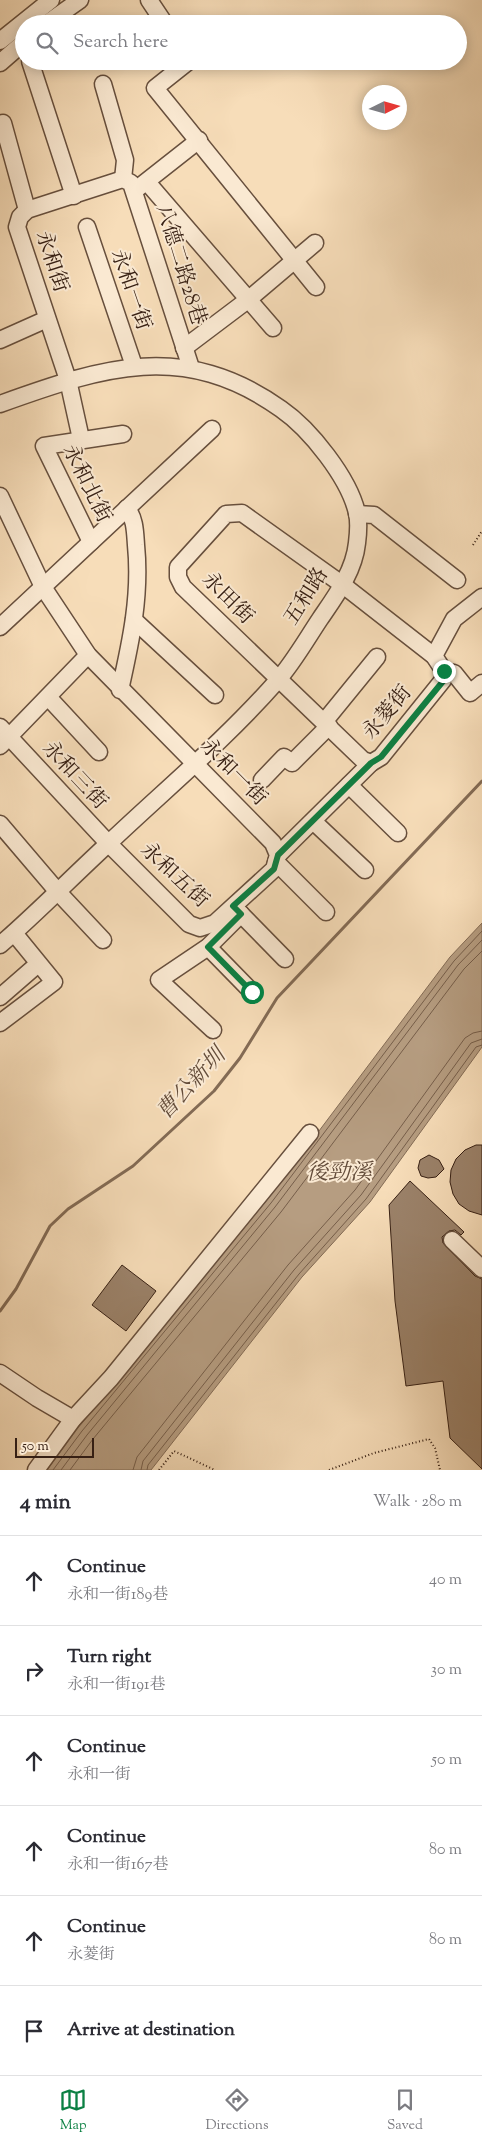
<!DOCTYPE html>
<html lang="en">
<head>
<meta charset="utf-8">
<style>
	:root { --surface:#fff; --page:#f7f7f7; --text:#2b2b33; --muted:#7c7c81; --line:#e1e1e2; --accent:#0b8043 }
	body { margin:0; font-family:"Sorts Mill Goudy","Noto Serif TC",serif; background:var(--page); color:var(--text) }
	.compass { position:absolute; left:362px; top:85px; width:45px; height:45px; border-radius:50%; background:var(--surface); box-shadow:0 2px 12px #0003; rotate:85deg }
	.scale { position:absolute; left:15px; bottom:12px; width:79px; box-sizing:border-box; padding-left:5px; border:2px solid #372014; border-top:0; font-size:14px; line-height:18px; white-space:nowrap; color:#372014; -webkit-text-stroke:4px #fae9d2; paint-order:stroke }
	.stop { position:absolute; width:15px; height:15px; margin:-11px; border:4px solid #0b8043; border-radius:50%; background:#fff }
	.stop.end { background:#0b8043; border-color:#fff; box-shadow:0 1px 5px #0008 }
	.list { margin:0; padding:0; list-style:none }
	h2 { display:flex; justify-content:space-between; align-items:center; height:65px; margin:0; padding:0 20px; font-size:21px }
	h2 small { font-size:16px; font-weight:400; color:var(--muted) }
	.list li { display:grid; grid-template-columns:32px 1fr auto; gap:15px; align-items:center; box-sizing:border-box; height:90px; padding:0 20px; border-top:1px solid var(--line) }
	.list b { display:block; font-size:19px; white-space:nowrap }
	.list p { margin:0; font-size:16px; white-space:nowrap; color:var(--muted) }
	.list em { font-size:16px; font-style:normal; color:var(--muted) }
	.icon { flex:none; width:28px; height:28px; fill:none; stroke:currentColor; stroke-width:2; stroke-linecap:round; stroke-linejoin:round }
	.map { position:relative; flex:none; width:482px; height:1470px; overflow:hidden }
	.search { position:absolute; background:var(--surface); box-shadow:0 2px 12px #0003; left:15px; right:15px; top:15px; height:55px; display:flex; align-items:center; gap:12px; box-sizing:border-box; padding:0 18px; border-radius:28px; color:var(--muted); font-size:19px }
	.sheet { height:605px; background:var(--surface) }
	nav { display:flex; justify-content:space-around; align-items:center; box-sizing:border-box; height:70px; border-top:1px solid var(--line); background:var(--surface); font-size:14px; color:var(--muted) }
	nav a { display:grid; justify-items:center; gap:2px }
	nav .on { color:var(--accent) }
	.map>svg:first-child { display:block }
	.water { fill:#b69d81; stroke:#836b55 }
	.lines { fill:none; stroke-linecap:round; stroke-linejoin:round }
	.shore { stroke:#765e4a; stroke-width:1 }
	.stream { stroke:#836b55; stroke-width:3 }
	.building { fill:#9b826a; stroke:#372014 }
	.minor-casing { stroke:#674f3d; stroke-width:19 }
	.path { stroke:#372014; stroke-width:2; stroke-dasharray:1 2.5; stroke-linecap:butt }
	.minor { stroke:#fae9d2; stroke-width:16 }
	.route { stroke:#0b8043; stroke-width:6 }
	.labels { text-anchor:middle; dominant-baseline:central; stroke-width:4; stroke-linejoin:round; paint-order:stroke }
	.street-label { font-size:21px; fill:#372014; stroke:#fae9d2 }
	.water-label { font-size:22px; font-style:italic; fill:#634c3a; stroke:#fae9d2 }
</style>
</head>
<body>
<div class="map">
<svg width="482" height="1470" viewBox="0 0 482 1470">
	<rect width="100%" height="100%" fill="#f7ddb9"/>
	<filter id="stains"><feTurbulence type="fractalNoise" baseFrequency=".004" numOctaves="4"/><feColorMatrix values="0 0 0 0 .2 0 0 0 0 .09 0 0 0 0 .02 0 0 0 .5 -.17"/></filter>
	<radialGradient id="worn" r=".72"><stop offset=".6" stop-color="#630" stop-opacity="0"/><stop offset="1" stop-color="#630" stop-opacity=".3"/></radialGradient>
	<!-- water -->
	<polygon class="water" points="482,923 482,1047 370,1202 302,1277 151,1470 47,1470 78,1428 267,1200 450,957"/>
	<g class="lines">
		<!-- shore -->
		<g class="shore">
			<polyline points="53,1470 82,1431 271,1203 454,961 482,931"/>
			<polyline points="61,1470 87,1435 275,1207 458,965 482,940"/>
			<polyline points="70,1470 93,1439 281,1212 464,969 482,951"/>
			<polyline points="133,1470 137,1457 288,1265 355,1190 465,1038 473,1033 482,1031"/>
			<polyline points="141,1470 143,1461 294,1270 361,1195 471,1043 482,1039"/>
			<polyline points="147,1470 148,1465 299,1274 366,1199 476,1047 482,1045"/>
		</g>
		<!-- stream -->
		<polyline class="stream" points="0,1311 16,1289 50,1226 68,1209 133,1166 214,1091 240,1058 277,998 482,781"/>
	</g>
	<!-- building -->
	<g class="building">
		<polygon points="476,1145 482,1145 482,1215 469,1211 459,1204 453,1194 450,1182 451,1170 456,1159 465,1150"/>
		<polygon points="429,1155 439,1160 444,1169 436,1177 428,1178 421,1176 418,1168 420,1160"/>
		<polygon points="410,1181 464,1232 461,1235 455,1230 449,1231 442,1237 443,1243 475,1276 482,1279 482,1469 450,1438 443,1381 406,1386 395,1301 389,1205"/>
		<polygon points="122,1265 156,1291 126,1331 92,1305"/>
	</g>
	<g class="lines">
		<!-- minor casing -->
		<g class="minor-casing">
			<g id="minor">
				<polyline points="149,0 165,24"/>
				<polyline points="46,24 80,0"/>
				<polyline points="0,41 51,0"/>
				<polyline points="30,61 74,196"/>
				<polyline points="189,61 155,88 316,287"/>
				<polyline points="0,63 24,42"/>
				<polyline points="103,84 125,160 123,179"/>
				<polyline points="3,123 27,210"/>
				<polyline points="147,182 273,328"/>
				<polyline points="138,188 199,140"/>
				<polyline points="87,227 134,366"/>
				<polyline points="0,340 47,319"/>
				<polyline points="184,348 249,299 315,243"/>
				<path d="M0 404C103 367 184 340 281 409 310 429 349 478 357 513 359 522 358 535 357 543 354 572 335 597 320 619 306 640 293 663 277 681 226 739 166 789 110 842 73 876 38 912 0 945"/>
				<polyline points="81,439 68,380 17,227 20,217 27,210 123,179 131,183 191,368"/>
				<polyline points="0,496 43,587 88,655 273,843 278,855 274,869 215,923 200,928 189,924 108,843 0,727"/>
				<polygon points="242,513 343,585 434,656 444,671 443,680 381,757 371,763 363,760 183,587 178,577 178,567 226,514"/>
				<polyline points="357,514 374,515 457,580"/>
				<polyline points="91,542 44,446 123,434"/>
				<polyline points="134,620 215,695"/>
				<polyline points="0,627 212,429"/>
				<polyline points="434,656 454,619 482,597"/>
				<polyline points="444,671 454,673 470,693 482,683"/>
				<path d="M120 690C131 641 141 595 136 545 135 531 135 519 127 508"/>
				<polyline points="48,697 99,752"/>
				<polyline points="324,722 377,657"/>
				<polyline points="0,746 88,655"/>
				<polyline points="262,780 284,757 292,763 329,726"/>
				<polyline points="349,785 398,833"/>
				<polyline points="313,821 365,870"/>
				<polyline points="0,824 58,892 103,940"/>
				<polyline points="278,855 371,763"/>
				<polyline points="276,862 326,912"/>
				<polyline points="234,907 285,959"/>
				<polyline points="208,947 252,992"/>
				<polyline points="0,997 38,964"/>
				<polyline points="0,1023 54,982 14,933"/>
				<polyline points="213,1030 159,980 208,947 241,914"/>
				<polyline points="452,1240 482,1269"/>
				<polyline points="0,1373 37,1398 73,1419"/>
				<polyline points="36,1470 73,1419 111,1378 310,1133"/>
			</g>
		</g>
		<!-- path -->
		<g class="path">
			<polyline points="473,545 482,531"/>
			<polyline points="159,1470 174,1451 215,1470"/>
			<polyline points="329,1470 374,1453 429,1439 435,1448 440,1470"/>
		</g>
		<!-- minor -->
		<use href="#minor" class="minor"/>
	</g>
	<g class="lines">
		<!-- route -->
		<polyline class="route" points="252,992 208,947 241,914 233,906 274,869 278,855 371,763 381,757 444,680 444,671"/>
	</g>
	<g class="labels">
		<!-- street labels -->
		<g class="street-label">
			<text transform="translate(51 262) rotate(72)">永和街</text>
			<text transform="translate(180 265) rotate(73)">八德二路28巷</text>
			<text transform="translate(130 290) rotate(71)">永和一街</text>
			<text transform="translate(86 484) rotate(64)">永和北街</text>
			<text transform="translate(307 597) rotate(-58)">五和路</text>
			<text transform="translate(227 599) rotate(45)">永田街</text>
			<text transform="translate(388 713) rotate(-50)">永菱街</text>
			<text transform="translate(233 773) rotate(45)">永和一街</text>
			<text transform="translate(74 776) rotate(47)">永和三街</text>
			<text transform="translate(174 876) rotate(43)">永和五街</text>
		</g>
		<!-- water labels -->
		<g class="water-label">
			<text transform="translate(192 1085) rotate(-47)">曹公新圳</text>
			<text x="339" y="1174">後勁溪</text>
		</g>
	</g>
	<rect width="100%" height="100%" filter="url(#stains)"/>
	<rect width="100%" height="100%" fill="url(#worn)"/>
</svg>
<svg class="compass" viewBox="-18 -18 36 36"><path d="M0-13l5 13h-10z" fill="#e53935"/><path d="M0 13l5-13h-10z" fill="#7c7c81"/></svg>
<div class="scale">50 m</div>
<div class="stop" style="left:252px;top:992px"></div>
<div class="stop end" style="left:444px;top:671px"></div>
<div class="search"><svg class="icon" aria-label="search" viewBox="0 0 24 24"><circle cx="10" cy="10" r="6"/><path d="M15 15l6 6"/></svg>Search here</div>
</div>
<section class="sheet">
<h2>4 min<small>Walk · 280 m</small></h2>
<ul class="list">
<li><svg class="icon" aria-label="ahead" viewBox="0 0 24 24"><path d="M12 20V5M6 11l6-6 6 6"/></svg><div><b>Continue</b><p>永和一街189巷</p></div><em>40 m</em></li>
<li><svg class="icon" aria-label="right" viewBox="0 0 24 24"><path d="M7 20v-9h11M14 6l5 5-5 5"/></svg><div><b>Turn right</b><p>永和一街191巷</p></div><em>30 m</em></li>
<li><svg class="icon" aria-label="ahead" viewBox="0 0 24 24"><path d="M12 20V5M6 11l6-6 6 6"/></svg><div><b>Continue</b><p>永和一街</p></div><em>50 m</em></li>
<li><svg class="icon" aria-label="ahead" viewBox="0 0 24 24"><path d="M12 20V5M6 11l6-6 6 6"/></svg><div><b>Continue</b><p>永和一街167巷</p></div><em>80 m</em></li>
<li><svg class="icon" aria-label="ahead" viewBox="0 0 24 24"><path d="M12 20V5M6 11l6-6 6 6"/></svg><div><b>Continue</b><p>永菱街</p></div><em>80 m</em></li>
<li><svg class="icon" aria-label="arrive" viewBox="0 0 24 24"><path d="M6 21V4h12l-3 4 3 4H6"/></svg><div><b>Arrive at destination</b></div></li>
</ul>
</section>
<nav>
<a class="on"><svg class="icon" aria-label="map" viewBox="0 0 24 24"><path d="M3 6l6-2 6 2 6-2v14l-6 2-6-2-6 2zM9 4v14M15 6v14"/></svg>Map</a>
<a><svg class="icon" aria-label="directions" viewBox="0 0 24 24"><path d="M12 3l9 9-9 9-9-9zM9 14v-3h6M13 9l2 2-2 2"/></svg>Directions</a>
<a><svg class="icon" aria-label="saved" viewBox="0 0 24 24"><path d="M7 4h10v16l-5-4-5 4z"/></svg>Saved</a>
</nav>
</body>
</html>
